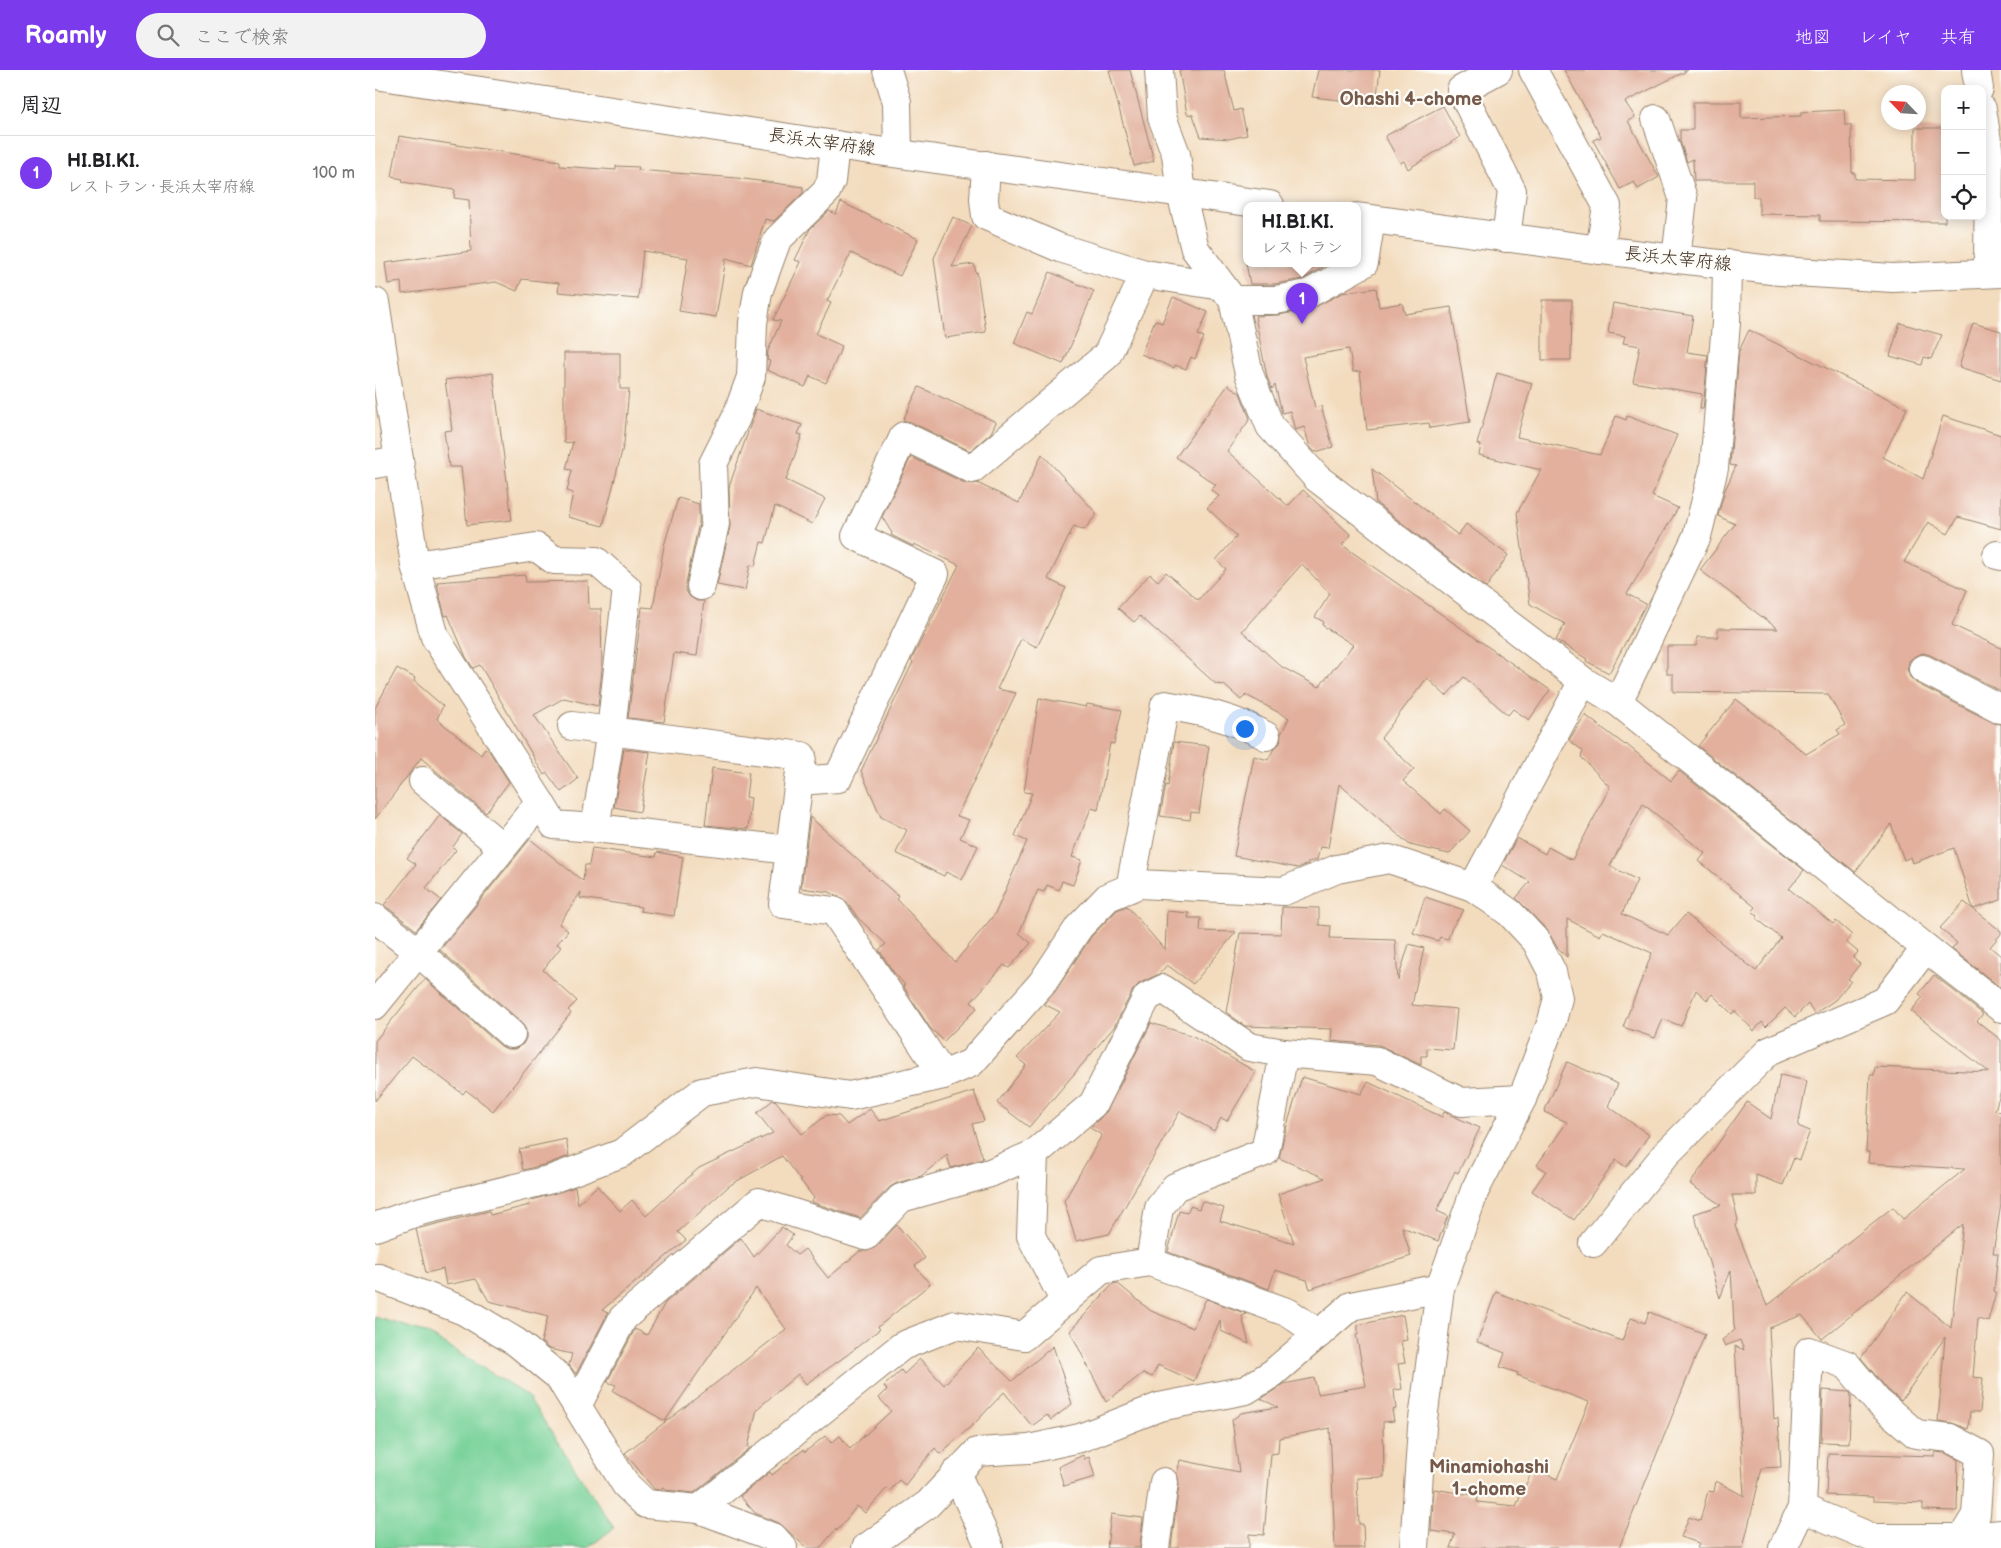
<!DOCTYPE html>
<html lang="ja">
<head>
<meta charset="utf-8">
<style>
	:root { --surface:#fff; --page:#f2f2f2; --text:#202124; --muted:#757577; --line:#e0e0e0; --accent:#7c3aed }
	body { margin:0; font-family:"Balsamiq Sans","Klee One",sans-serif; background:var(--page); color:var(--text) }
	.controls { position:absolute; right:15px; top:15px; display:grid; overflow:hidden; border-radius:10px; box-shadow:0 2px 12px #0003 }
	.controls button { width:45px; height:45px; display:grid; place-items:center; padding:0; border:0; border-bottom:1px solid var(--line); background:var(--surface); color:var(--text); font:25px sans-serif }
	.compass { position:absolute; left:1506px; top:15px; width:45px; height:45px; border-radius:50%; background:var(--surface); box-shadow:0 2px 12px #0003; rotate:295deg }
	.you { position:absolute; left:869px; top:658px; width:18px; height:18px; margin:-12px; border:4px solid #fff; border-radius:50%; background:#1a73e8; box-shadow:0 0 0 8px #1a73e833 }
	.badge { display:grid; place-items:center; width:32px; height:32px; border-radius:50%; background:var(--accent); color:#fff; font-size:16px; font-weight:700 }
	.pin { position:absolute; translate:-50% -41px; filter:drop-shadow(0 1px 2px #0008) }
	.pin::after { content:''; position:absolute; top:26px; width:18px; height:15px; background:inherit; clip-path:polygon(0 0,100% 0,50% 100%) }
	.popup { position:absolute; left:868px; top:132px; width:118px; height:65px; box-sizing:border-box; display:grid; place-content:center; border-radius:10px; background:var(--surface); filter:drop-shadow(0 1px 4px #0005); font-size:16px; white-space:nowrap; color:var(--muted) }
	.popup b { font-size:19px; color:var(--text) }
	.popup::after { content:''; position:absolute; left:50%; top:100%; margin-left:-10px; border:10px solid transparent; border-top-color:var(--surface) }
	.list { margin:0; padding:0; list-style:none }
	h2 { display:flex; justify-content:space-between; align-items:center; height:65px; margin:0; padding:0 20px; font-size:21px }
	h2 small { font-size:16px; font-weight:400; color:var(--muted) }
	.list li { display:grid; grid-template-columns:32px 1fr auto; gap:15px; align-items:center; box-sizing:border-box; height:75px; padding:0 20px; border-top:1px solid var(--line) }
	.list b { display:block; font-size:19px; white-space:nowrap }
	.list p { margin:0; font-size:16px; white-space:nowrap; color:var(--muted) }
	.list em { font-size:16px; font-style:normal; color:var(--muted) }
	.icon { flex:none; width:28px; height:28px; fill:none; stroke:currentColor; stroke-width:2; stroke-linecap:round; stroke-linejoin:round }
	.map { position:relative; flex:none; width:1626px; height:1478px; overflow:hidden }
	header { display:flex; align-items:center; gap:30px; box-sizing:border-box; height:70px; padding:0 25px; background:var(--accent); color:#fff }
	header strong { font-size:24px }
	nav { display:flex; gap:28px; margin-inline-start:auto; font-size:18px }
	.search { width:350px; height:45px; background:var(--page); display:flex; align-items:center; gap:12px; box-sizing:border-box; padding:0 18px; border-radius:28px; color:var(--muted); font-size:19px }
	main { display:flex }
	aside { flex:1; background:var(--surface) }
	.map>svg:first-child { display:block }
	.green { fill:#78d299; stroke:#5a7e5c }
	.building { fill:#e2b09d; fill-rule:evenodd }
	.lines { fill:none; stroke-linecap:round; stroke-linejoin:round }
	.minor-casing { stroke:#97836e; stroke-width:30 }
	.tertiary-casing { stroke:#97836e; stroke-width:30 }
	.minor { stroke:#fff; stroke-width:28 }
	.tertiary { stroke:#fff; stroke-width:28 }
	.labels { text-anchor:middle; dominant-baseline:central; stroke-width:4.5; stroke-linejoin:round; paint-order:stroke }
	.street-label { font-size:18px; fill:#3b2a1e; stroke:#fdfcf7 }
	.neighbourhood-label { font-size:19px; font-weight:bold; fill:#75594a; stroke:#fdfcf7 }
</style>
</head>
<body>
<header>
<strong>Roamly</strong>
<div class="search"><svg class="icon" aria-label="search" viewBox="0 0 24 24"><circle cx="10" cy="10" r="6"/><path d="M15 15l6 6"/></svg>ここで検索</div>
<nav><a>地図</a><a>レイヤ</a><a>共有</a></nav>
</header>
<main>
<aside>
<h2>周辺<small></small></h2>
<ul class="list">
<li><span class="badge">1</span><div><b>HI.BI.KI.</b><p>レストラン · 長浜太宰府線</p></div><em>100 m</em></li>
</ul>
</aside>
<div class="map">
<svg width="1626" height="1478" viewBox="0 0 1626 1478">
	<rect width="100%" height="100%" fill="#fdfcf7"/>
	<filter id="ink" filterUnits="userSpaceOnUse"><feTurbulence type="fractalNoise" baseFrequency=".02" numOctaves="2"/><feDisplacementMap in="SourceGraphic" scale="10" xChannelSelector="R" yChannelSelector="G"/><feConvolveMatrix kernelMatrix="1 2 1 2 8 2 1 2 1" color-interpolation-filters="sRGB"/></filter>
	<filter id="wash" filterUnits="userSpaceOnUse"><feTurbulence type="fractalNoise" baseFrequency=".0096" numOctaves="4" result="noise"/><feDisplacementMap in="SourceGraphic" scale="20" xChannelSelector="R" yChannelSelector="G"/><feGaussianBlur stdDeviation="1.12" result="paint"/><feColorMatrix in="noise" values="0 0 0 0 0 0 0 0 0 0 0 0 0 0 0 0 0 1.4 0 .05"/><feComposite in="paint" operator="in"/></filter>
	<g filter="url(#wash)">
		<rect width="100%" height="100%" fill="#f3dcbe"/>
		<!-- green -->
		<polygon class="green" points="0,1247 50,1262 152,1325 239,1458 213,1478 0,1478"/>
		<g id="blocks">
			<!-- building -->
			<g class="building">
				<polygon points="734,0 755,0 779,91 759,96"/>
				<polygon points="804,0 849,0 859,41 866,39 872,65 854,69 826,67 818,45 812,44"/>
				<polygon points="943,0 1005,0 1001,34 937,27"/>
				<polygon points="1189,0 1313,0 1250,32 1260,47 1253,51 1284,107 1263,119 1259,112 1245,119 1218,70 1226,67"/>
				<polygon points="1318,32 1366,32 1366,48 1426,46 1426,42 1469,40 1470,55 1476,55 1477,103 1480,103 1480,109 1540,110 1540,58 1570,58 1570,152 1445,151 1445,145 1384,144 1384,127 1378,127 1378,111 1319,111 1318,89 1312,92 1305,71 1305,60 1318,60"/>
				<polygon points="1068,36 1085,67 1033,99 1029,91 1025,93 1010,66"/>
				<polygon points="24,66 185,91 185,96 241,100 241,96 264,97 263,100 362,108 428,117 428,123 399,151 390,149 376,195 351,188 341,247 304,241 313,188 268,181 263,229 183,222 184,213 147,209 142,221 121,212 27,224 26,212 13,214 10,193 96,181 94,130 79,128 80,120 27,112 28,109 17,107"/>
				<polygon points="466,132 543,169 525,206 476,183 452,231 456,233 441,264 467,276 451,313 435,306 430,317 392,300 395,291 392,290 393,281 406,251 398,250 426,192 420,190 435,159 454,141 461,144"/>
				<polygon points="578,147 597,156 577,197 599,194 601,203 602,202 611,262 570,268 559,188"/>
				<polygon points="871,193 948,193 947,198 928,209 900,214 875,214"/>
				<polygon points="675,202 719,221 688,294 639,273 652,242 657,244"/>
				<polygon points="1001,218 1004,237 1027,233 1030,244 1076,237 1095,352 1055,358 1054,353 992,360 985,301 978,302 974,279 928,287 940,338 946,336 958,377 940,382 935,377 929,357 920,360 915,341 907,343 900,315 897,319 892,307 880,246 904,245 936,239 967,223"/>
				<polygon points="798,227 833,242 823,265 829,267 820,289 816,287 811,299 800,295 799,298 766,284 780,250 787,253"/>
				<polygon points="1167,230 1197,230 1196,290 1167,290"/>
				<polygon points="1238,233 1318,246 1312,282 1333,285 1328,339 1325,339 1327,324 1258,312 1265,276 1248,273 1250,266 1233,263"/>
				<polygon points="1525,253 1567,265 1556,289 1549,287 1547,295 1515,286"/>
				<polygon points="1598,253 1626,261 1626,310 1584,297"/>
				<polygon points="1374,260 1532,338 1508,387 1548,409 1568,346 1626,365 1626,459 1583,447 1573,464 1553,452 1529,492 1592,520 1577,555 1626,578 1626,621 1555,585 1548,583 1540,586 1534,591 1532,599 1535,607 1541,613 1619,653 1626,654 1626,830 1598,839 1579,778 1538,793 1536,787 1529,790 1516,754 1480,802 1323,676 1361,629 1431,684 1465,664 1462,660 1470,655 1453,624 1298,622 1298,604 1292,604 1292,576 1321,576 1322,567 1343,567 1343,558 1403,559 1325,500 1360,454 1343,446 1350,420 1361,396 1355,395 1364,281"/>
				<polygon points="189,283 245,283 245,319 254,319 249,373 228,456 193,447 198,423 192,421 197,400 191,399 198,372 189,373"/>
				<polygon points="118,303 137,450 92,455 86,397 74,397 69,361 77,360 70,310"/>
				<polygon points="1122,303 1157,313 1142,367 1225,385 1241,346 1251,350 1252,346 1302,365 1277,426 1303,438 1252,524 1271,534 1234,603 1211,591 1212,589 1181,570 1190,554 1155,534 1142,443 1166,400 1104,385 1106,375 1102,374"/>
				<path d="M853 315 865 323 875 349 852 381 913 436 928 420 976 465 967 475 1175 620 1154 650 1138 639 1133 645 1089 607 1071 626 1052 608 1006 668 1039 699 1028 711 1066 744 1070 739 1095 761 1074 784 1035 775 964 714 953 778 945 777 942 790 933 792V794L923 798 859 786 879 686 893 690 898 680 905 673 906 664 914 648 871 625 866 630 849 615 841 614 765 546 759 552 743 538 775 504 783 511 791 502 823 530 851 499 841 490 862 466 832 438 844 426 836 420 841 415 801 387ZM927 494 955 524 940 547 949 552 947 555 978 575 944 617 907 597 867 561Z"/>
				<polygon points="544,317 621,352 616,363 595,381 536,352 528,350"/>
				<polygon points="381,339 427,355 423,364 427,365 411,410 450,429 437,454 400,436 390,473 386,472 380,496 375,495 370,520 342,515 355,457 354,417"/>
				<polygon points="667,384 722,444 709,460 699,456 673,509 691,518 662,577 646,569 622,619 641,623 582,746 594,750 585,768 603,776 587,810 571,802 569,806 521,783 532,760 506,747 486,701 538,592 536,591 584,495 539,474 538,476 516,465 517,463 507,447 536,387 590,413 602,413 644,433"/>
				<polygon points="997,399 1083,465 1091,454 1133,485 1111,518 1001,433"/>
				<polygon points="303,428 324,434 324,453 311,513 311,521 315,527 322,531 329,531 322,586 299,583 289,652 253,648 267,537 278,538 289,476"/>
				<polygon points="150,505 151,512 213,511 214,539 226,539 227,599 223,636 189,628 159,645 203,709 186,722 172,703 169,705 105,595 98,598 91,587 73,545 70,546 63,518 62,512"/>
				<polygon points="22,598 40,608 39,611 68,636 62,649 106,685 110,678 114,681 134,712 111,743 46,688 0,749 0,638"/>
				<polygon points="664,628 711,637 712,634 747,640 739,674 735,673 723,740 716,738 697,787 707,790 698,815 687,811 684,820 672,815 669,822 663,820 644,863 656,873 634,898 629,895 596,932 602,938 569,971 555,958 528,916 530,915 519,903 504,880 511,874 483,848 472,832 467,828 454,822 426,818 435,747 524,827 522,829 580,892 620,844 652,771 640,766 657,723 649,722"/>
				<path d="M1210 645 1250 675 1251 674 1296 711 1304 701 1429 800 1414 819 1458 854 1461 851 1477 865 1471 872 1483 882 1478 888 1485 894 1473 909 1476 911 1460 930 1439 944 1433 934 1420 947 1410 938 1391 957 1387 952 1379 961 1360 941 1357 944 1337 924 1332 930 1321 920 1306 956 1288 949 1280 968 1248 957 1277 883 1228 861 1225 866 1192 849V887L1182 877 1172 860 1141 828 1155 812 1127 795 1142 768 1170 784 1173 777 1197 790 1235 717 1206 687 1208 681 1194 670ZM1268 734 1330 783 1324 791 1380 837 1377 841 1383 846 1381 848 1406 868 1381 901 1311 844 1293 865 1247 844 1262 810 1235 796Z"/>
				<polygon points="799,672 834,676 824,743 816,742 815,750 785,746 791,715 793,716"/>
				<polygon points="249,679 275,682 265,742 239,737"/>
				<polygon points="337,698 374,703 371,727 376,728 373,759 330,755"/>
				<polygon points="65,745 87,764 77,778 81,780 51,818 66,830 41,860 9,835 41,794 32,788"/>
				<polygon points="155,769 208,811 210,795 214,795 217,778 281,787 282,782 308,787 299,846 265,841 266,837 205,828 206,822 184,854 193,861 182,874 186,877 168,900 202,931 193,940 196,943 118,1041 91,1020 88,1024 37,986 0,1031 0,971 50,909 126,976 132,979 140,979 148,974 151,968 151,960 146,952 65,880"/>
				<polygon points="1050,827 1089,840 1076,859 1073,869 1065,867 1063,871 1038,863"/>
				<polygon points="1589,832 1626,861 1626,864 1615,877 1626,886 1626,918 1577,879 1582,873 1565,858"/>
				<polygon points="752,836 790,880 792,841 814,843 813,848 826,848 825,861 861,862 818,914 792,895 784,904 765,913 758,920 739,957 654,1057 622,1033 651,995 642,988 685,942 669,934 680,922 716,867 742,840"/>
				<polygon points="907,837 944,838 944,855 956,856 955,868 1020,870 1023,910 1034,874 1049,878 1037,935 1082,939 1078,980 1052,978 1052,986 1046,986 1046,995 1004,975 956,971 957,959 870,956 851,942 865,863 906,864"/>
				<polygon points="1559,905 1608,944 1602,951 1626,970 1626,1020 1620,1040 1626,1042 1626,1134 1618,1183 1623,1183 1619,1221 1621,1222 1613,1251 1603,1248 1598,1307 1608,1308 1605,1342 1595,1342 1593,1359 1577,1353 1563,1351 1570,1267 1526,1331 1513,1320 1486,1288 1532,1222 1576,1258 1588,1154 1447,1269 1427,1245 1394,1258 1399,1349 1403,1348 1406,1397 1387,1398 1368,1478 1322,1478 1324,1473 1306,1467 1314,1447 1325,1451 1333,1421 1339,1422 1341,1411 1369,1426 1360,1276 1369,1280 1365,1270 1350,1276 1347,1270 1360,1260 1359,1255 1356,1200 1345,1228 1319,1144 1346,1135 1315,1114 1372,1032 1396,1049 1405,1005 1432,1011 1423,1056 1435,1061 1424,1090 1419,1088 1408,1115 1381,1105 1381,1125 1357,1125 1363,1150 1360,1156 1392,1236 1518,1137 1528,1149 1590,1099 1493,1093 1494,1082 1491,1082 1495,1005 1499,1005 1500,997 1614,1002 1536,941 1548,927 1544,924"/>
				<polygon points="776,953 818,966 881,1002 852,1051 846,1048 839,1061 805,1041 734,1164 701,1171 689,1131 727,1065 715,1058 732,1041"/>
				<polygon points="1192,992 1243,1014 1233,1036 1274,1065 1251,1097 1241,1090 1199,1150 1157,1121 1171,1101 1162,1095 1192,1052 1169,1042"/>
				<polygon points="927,1007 986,1024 993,1012 1067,1047 1069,1042 1105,1058 1083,1103 1080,1101 1062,1141 1073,1146 1063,1171 1027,1157 1036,1186 935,1219 932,1210 900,1200 894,1219 793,1182 804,1141 812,1143 815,1136 824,1139 827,1131 849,1138 845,1151 919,1173 903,1124 950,1108 904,1088 910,1062"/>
				<polygon points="599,1021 609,1051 597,1054 608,1089 576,1098 572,1085 546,1106 522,1113 515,1117 485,1148 436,1132 439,1128 407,1086 355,1115 303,1162 311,1170 227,1240 233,1243 201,1304 194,1295 197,1284 174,1279 166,1272 173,1246 114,1231 101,1209 71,1215 68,1199 51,1203 41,1159 114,1141 115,1145 155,1135 154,1131 200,1117 203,1134 222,1116 245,1141 257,1130 271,1146 324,1098 398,1063 382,1043 398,1030 401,1031 427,1064 452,1045 464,1046 472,1055 495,1039 504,1051"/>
				<polygon points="191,1069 194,1086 172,1094 148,1100 144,1079"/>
				<polygon points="522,1155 550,1188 540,1196 555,1214 503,1257 505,1259 472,1285 431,1314 423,1304 382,1339 373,1377 375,1378 319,1423 290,1420 288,1417 284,1420 279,1419 250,1383 411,1259 381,1218 290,1351 238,1321 241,1315 232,1312 260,1259 272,1265 290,1233 366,1168 379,1187 407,1157 418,1165 411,1175 422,1185 430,1179 453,1208 485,1181 493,1181 501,1177"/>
				<polygon points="742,1213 776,1241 818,1258 831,1229 872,1244 867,1246 874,1274 846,1261 845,1250 819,1311 783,1295 777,1307 768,1303 731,1332 695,1261 738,1214"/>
				<polygon points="1121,1222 1247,1271 1256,1248 1270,1253 1274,1242 1330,1264 1244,1478 1075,1478 1080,1464 1056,1461 1059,1419 1103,1426 1102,1432 1141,1436 1158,1399 1182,1409 1214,1332 1142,1305 1143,1303 1125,1297 1130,1283 1102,1272"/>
				<polygon points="1028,1245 1032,1270 1026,1271 1030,1293 1023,1294 1027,1319 1019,1320 1021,1339 1017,1340 1019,1351 1008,1352 1009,1407 982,1408 984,1454 988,1454 989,1478 960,1478 955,1358 904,1368 903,1383 896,1384 889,1465 874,1464 874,1478 796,1478 804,1414 802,1404 805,1390 864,1402 857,1350 866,1343 903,1337 886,1329 909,1314 939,1308 943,1324 991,1316 981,1264 983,1264 983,1255"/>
				<polygon points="678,1276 697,1334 676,1350 672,1345 657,1356 629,1322 602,1351 565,1384 560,1378 530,1415 524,1410 515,1421 512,1418 490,1443 482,1436 462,1461 461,1459 445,1478 432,1478 404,1453 380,1443 365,1426 395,1402 397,1405 428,1380 430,1382 450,1366 456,1373 465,1366 475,1379 516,1341 504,1328 512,1320 509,1316 526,1300 529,1304 545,1289 569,1315 603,1278 637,1311"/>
				<polygon points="1448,1320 1474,1322 1476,1324 1474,1373 1446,1372"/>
				<polygon points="1560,1382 1570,1383 1583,1390 1582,1441 1548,1440 1548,1433 1498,1431 1498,1427 1451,1425 1453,1383 1560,1386"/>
				<polygon points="708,1385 709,1389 714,1387 720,1407 689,1416 683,1397"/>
				<polygon points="736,1444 768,1448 765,1478 732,1478"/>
			</g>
		</g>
	</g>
	<g filter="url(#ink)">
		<use href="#blocks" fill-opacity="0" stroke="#97836e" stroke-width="1"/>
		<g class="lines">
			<!-- minor casing -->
			<g class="minor-casing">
				<g id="minor">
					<polyline points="512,0 522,32 523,83"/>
					<polyline points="784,0 787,47 801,84 806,123 820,179 858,230 874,304 895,356 942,408 1208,611 1243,632 1626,938"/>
					<polyline points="1123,0 1086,20 1137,121 1131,168"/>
					<polyline points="1158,0 1232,136 1225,180"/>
					<polyline points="1601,0 1604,19"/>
					<polyline points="1607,39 1614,84 1613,203"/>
					<polyline points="1281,49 1308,128 1301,189"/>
					<polyline points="611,95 609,130 611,146 685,178 770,204 847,216"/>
					<polyline points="858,230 901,230 933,224 989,193 996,149"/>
					<polyline points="0,232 40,495 60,567 165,732 0,935"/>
					<polyline points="0,394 24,390"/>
					<polyline points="1622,485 1626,486"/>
					<polyline points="40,495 161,477 179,490 221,491 252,518 236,661 220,758"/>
					<polyline points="326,516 340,454 338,394 361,348 376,307 378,253 383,222 402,170 451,122 456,111 460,75"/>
					<polyline points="1548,599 1626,639"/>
					<polyline points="1243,632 1322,466 1339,398 1351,253 1352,194"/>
					<polyline points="197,656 427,686 408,834 459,841 568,1005"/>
					<polyline points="48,711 127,777"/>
					<polyline points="424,711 463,708 560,504 481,466 529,366 597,399 732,285 770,204"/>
					<polyline points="165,732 179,755 220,758 415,780"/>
					<path d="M755 818 790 635C825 641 859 648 891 666"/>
					<polyline points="0,848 43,882 136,964"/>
					<polyline points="659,1084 718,1034 772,927 788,919 874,977 909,983"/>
					<polyline points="0,1157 42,1142 177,1109 247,1083 327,1022 382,1012 475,1026 568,1005 596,993 667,913 704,857 733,827 764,814 909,821 962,799 1014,789 1098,817"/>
					<polyline points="1218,1173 1291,1084 1394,981 1510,931 1551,878"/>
					<polyline points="775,1192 784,1138 800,1117 890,1082 909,983 1002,991 1086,1032 1147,1029"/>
					<polyline points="0,1208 4,1208 89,1241 141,1272 184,1307 251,1415 271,1434 324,1439 398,1467 408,1478"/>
					<polyline points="202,1336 248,1248 384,1132 490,1166 526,1128 615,1103 659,1084 656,1166 690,1232"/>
					<polyline points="581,1403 613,1473 614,1478"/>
					<polyline points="1427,1438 1434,1281 1472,1295 1502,1331 1541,1364 1575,1368 1605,1384 1601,1445 1587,1468"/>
					<polyline points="324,1439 527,1276 580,1255 649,1266 726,1200 775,1192 914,1243 944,1264"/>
					<polyline points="491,1478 553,1434 602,1382 654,1379 705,1368 784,1337 871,1320 898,1303 976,1236 1065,1218 1100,1120 1147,1029 1177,951 1183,928 1177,902 1161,871 1135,843 1098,817 1208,611"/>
					<polyline points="780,1478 789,1412"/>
					<polyline points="1039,1478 1047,1357 1065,1218"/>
					<polyline points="1408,1478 1427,1438 1498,1468 1587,1468 1626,1464"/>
				</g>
			</g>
			<!-- tertiary casing -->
			<g class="tertiary-casing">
				<g id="tertiary">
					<polyline points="0,5 460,75 895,135"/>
					<polyline points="982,147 1225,180 1405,201 1518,208 1626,203"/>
				</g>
			</g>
			<!-- minor -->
			<use href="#minor" class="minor"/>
			<!-- tertiary -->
			<use href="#tertiary" class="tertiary"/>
		</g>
	</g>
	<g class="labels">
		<!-- street labels -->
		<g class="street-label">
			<text transform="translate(447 72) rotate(8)">長浜太宰府線</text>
			<text transform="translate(1303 189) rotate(6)">長浜太宰府線</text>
		</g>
		<!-- neighbourhood labels -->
		<g class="neighbourhood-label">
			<text x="1036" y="29">Ohashi 4-chome</text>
			<text x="1114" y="1397">Minamiohashi<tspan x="1114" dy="22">1-chome</tspan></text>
		</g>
	</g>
</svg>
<div class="controls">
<button>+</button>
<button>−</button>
<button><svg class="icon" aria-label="locate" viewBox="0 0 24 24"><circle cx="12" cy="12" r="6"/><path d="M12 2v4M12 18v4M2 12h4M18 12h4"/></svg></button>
</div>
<svg class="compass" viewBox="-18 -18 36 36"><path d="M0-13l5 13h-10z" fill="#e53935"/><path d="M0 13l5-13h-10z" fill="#757577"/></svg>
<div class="you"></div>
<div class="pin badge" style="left:927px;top:254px">1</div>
<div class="popup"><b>HI.BI.KI.</b>レストラン</div>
</div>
</main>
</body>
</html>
